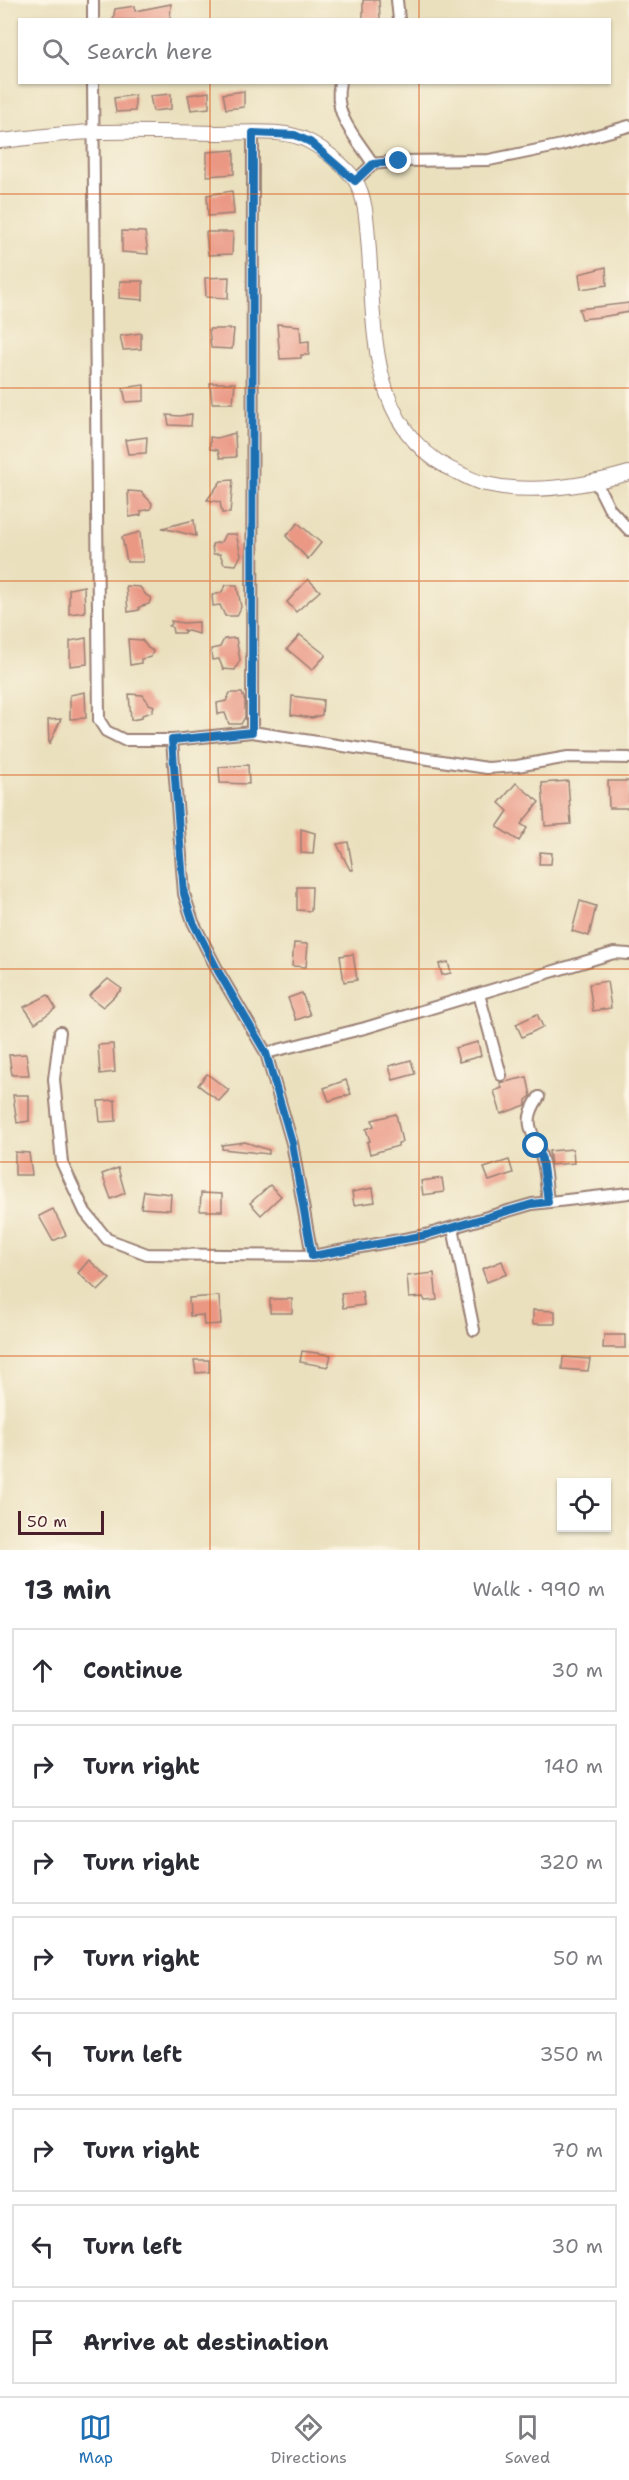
<!DOCTYPE html>
<html lang="en">
<head>
<meta charset="utf-8">
<style>
	:root { --surface:#fff; --page:#f2f2f3; --text:#2b2b33; --muted:#7c7c81; --line:#e1e1e2; --accent:#1f6fb2 }
	body { margin:0; font-family:"Shantell Sans",sans-serif; background:var(--page); color:var(--text) }
	.controls { position:absolute; right:18px; bottom:18px; display:grid; overflow:hidden; border-radius:0px; box-shadow:0 2px 4px #0004 }
	.controls button { width:54px; height:54px; display:grid; place-items:center; padding:0; border:0; border-bottom:2px solid var(--line); background:var(--surface); color:var(--text); font:30px sans-serif }
	.scale { position:absolute; left:18px; bottom:15px; width:86px; box-sizing:border-box; padding-left:6px; border:3px solid #4a1f2b; border-top:0; font-size:16px; line-height:21px; white-space:nowrap; color:#4a1f2b; -webkit-text-stroke:4px #fcf5e5; paint-order:stroke }
	.stop { position:absolute; width:18px; height:18px; margin:-14px; border:4px solid #1f6fb2; border-radius:50%; background:#fff }
	.stop.end { background:#1f6fb2; border-color:#fff; box-shadow:0 2px 6px #0008 }
	.list { margin:0; padding:0; list-style:none }
	h2 { display:flex; justify-content:space-between; align-items:center; height:78px; margin:0; padding:0 24px; font-size:26px }
	h2 small { font-size:20px; font-weight:400; color:var(--muted) }
	.list li { display:grid; grid-template-columns:39px 1fr auto; gap:18px; align-items:center; box-sizing:border-box; height:84px; margin:0 12px 12px; padding:0 12px; border:2px solid var(--line); border-radius:0px }
	.list b { display:block; font-size:22px; white-space:nowrap }
	.list em { font-size:20px; font-style:normal; color:var(--muted) }
	.icon { flex:none; width:33px; height:33px; fill:none; stroke:currentColor; stroke-width:2; stroke-linecap:round; stroke-linejoin:round }
	.map { position:relative; flex:none; width:629px; height:1550px; overflow:hidden }
	.search { position:absolute; background:var(--surface); box-shadow:0 2px 4px #0004; left:18px; right:18px; top:18px; height:66px; display:flex; align-items:center; gap:15px; box-sizing:border-box; padding:0 21px; border-radius:0px; color:var(--muted); font-size:22px }
	.sheet { height:846px; background:var(--surface) }
	nav { display:flex; justify-content:space-around; align-items:center; box-sizing:border-box; height:84px; border-top:2px solid var(--line); background:var(--surface); font-size:16px; color:var(--muted) }
	nav a { display:grid; justify-items:center; gap:3px }
	nav .on { color:var(--accent) }
	.map>svg:first-child { display:block }
	.building { fill:#ea9784 }
	.lines { fill:none; stroke-linecap:round; stroke-linejoin:round }
	.minor-casing { stroke:#9a8074; stroke-width:14 }
	.tertiary-casing { stroke:#9a8074; stroke-width:16 }
	.minor { stroke:#fff; stroke-width:10 }
	.tertiary { stroke:#fff; stroke-width:14 }
	.route { stroke:#1f6fb2; stroke-width:8 }
	.grid { fill:none; stroke:#d8530f; stroke-width:1.5; stroke-opacity:0.55 }
</style>
</head>
<body>
<div class="map">
<svg width="629" height="1550" viewBox="0 0 629 1550">
	<rect width="100%" height="100%" fill="#fcf5e5"/>
	<filter id="ink" filterUnits="userSpaceOnUse"><feTurbulence type="fractalNoise" baseFrequency=".0167" numOctaves="2"/><feDisplacementMap in="SourceGraphic" scale="12" xChannelSelector="R" yChannelSelector="G"/><feConvolveMatrix kernelMatrix="1 2 1 2 8 2 1 2 1" color-interpolation-filters="sRGB"/></filter>
	<filter id="wash" filterUnits="userSpaceOnUse"><feTurbulence type="fractalNoise" baseFrequency=".008" numOctaves="4" result="noise"/><feDisplacementMap in="SourceGraphic" scale="24" xChannelSelector="R" yChannelSelector="G"/><feGaussianBlur stdDeviation="1.35" result="paint"/><feColorMatrix in="noise" values="0 0 0 0 0 0 0 0 0 0 0 0 0 0 0 0 0 1.4 0 .05"/><feComposite in="paint" operator="in"/></filter>
	<g filter="url(#wash)">
		<rect width="100%" height="100%" fill="#eae0be"/>
		<g id="blocks">
			<!-- building -->
			<g class="building">
				<polygon points="363,0 379,0 380,20 363,20"/>
				<polygon points="171,4 170,20 113,20 115,9 135,6 135,11"/>
				<polygon points="244,91 244,107 226,109 223,94"/>
				<polygon points="209,92 209,108 191,110 188,95"/>
				<polygon points="171,94 171,109 153,111 150,96"/>
				<polygon points="135,95 135,111 116,112 114,98"/>
				<polygon points="234,150 234,174 207,176 207,152"/>
				<polygon points="232,191 234,214 208,216 207,195"/>
				<polygon points="122,231 145,232 148,254 122,252"/>
				<polygon points="206,232 233,232 232,254 208,255"/>
				<polygon points="606,267 607,285 581,289 579,274"/>
				<polygon points="229,277 228,298 206,297 205,278"/>
				<polygon points="120,281 143,281 143,300 119,298"/>
				<polygon points="629,303 629,312 601,317 582,319 579,309"/>
				<polygon points="277,324 300,326 301,342 309,341 309,355 301,355 301,358 280,359"/>
				<polygon points="209,329 234,329 232,349 211,348"/>
				<polygon points="141,333 141,349 123,350 120,336"/>
				<polygon points="210,383 235,383 233,403 212,403"/>
				<polygon points="144,385 144,401 126,402 123,388"/>
				<polygon points="192,414 191,426 169,425 167,415 180,416"/>
				<polygon points="235,433 236,457 220,458 218,450 210,449 210,437 217,438"/>
				<polygon points="147,437 146,453 128,454 125,440"/>
				<polygon points="233,480 230,513 222,513 220,502 207,500 221,481"/>
				<polygon points="128,491 141,492 152,503 151,509 141,511 141,515 129,517"/>
				<polygon points="194,520 196,536 162,528"/>
				<polygon points="298,523 321,543 308,559 286,536"/>
				<polygon points="140,532 143,562 127,562 122,537"/>
				<polygon points="225,534 236,534 241,555 236,565 224,564 220,554 213,554 212,544 221,542"/>
				<polygon points="308,579 320,591 296,612 287,602"/>
				<polygon points="226,585 237,585 241,607 237,616 225,616 220,605 213,606 212,595 221,593"/>
				<polygon points="84,586 85,612 69,614 69,589"/>
				<polygon points="126,586 140,587 146,595 151,598 149,604 139,607 139,610 128,612"/>
				<polygon points="171,621 183,623 199,622 199,634 184,630 184,633 173,633 172,627 169,626 172,624"/>
				<polygon points="300,635 326,655 312,670 287,649"/>
				<polygon points="86,638 87,664 70,666 70,641"/>
				<polygon points="236,638 240,660 235,670 223,669 219,659 212,660 211,649 220,647 224,639"/>
				<polygon points="128,639 142,640 148,648 153,651 151,657 141,659 141,663 130,665"/>
				<polygon points="85,692 86,718 70,719 70,695"/>
				<polygon points="230,693 242,693 245,701 245,717 241,724 229,724 225,713 218,714 217,703 226,701"/>
				<polygon points="129,694 143,695 149,704 154,706 152,712 142,715 142,718 131,720"/>
				<polygon points="292,696 323,700 322,715 312,718 291,715"/>
				<polygon points="61,719 49,745 48,720"/>
				<polygon points="248,765 249,784 220,783 219,767"/>
				<polygon points="568,781 571,824 545,826 542,783"/>
				<polygon points="608,781 629,781 629,808 609,808"/>
				<polygon points="516,783 539,802 521,824 527,828 519,841 497,827 508,811 499,803"/>
				<polygon points="301,829 315,833 313,854 301,853"/>
				<polygon points="348,842 353,870 350,870 337,844"/>
				<polygon points="540,852 552,853 551,864 539,864"/>
				<polygon points="297,887 312,887 311,911 297,910"/>
				<polygon points="580,901 596,906 589,936 572,931"/>
				<polygon points="294,943 308,944 306,967 292,966"/>
				<polygon points="353,954 357,980 344,982 340,956"/>
				<polygon points="448,962 451,973 442,975 439,964"/>
				<polygon points="108,979 122,989 103,1007 89,996"/>
				<polygon points="607,981 611,1008 593,1011 589,984"/>
				<polygon points="302,993 310,1015 296,1020 288,998"/>
				<polygon points="48,995 56,1008 35,1023 24,1007"/>
				<polygon points="537,1014 543,1027 522,1037 516,1024"/>
				<polygon points="478,1042 481,1056 459,1062 455,1048"/>
				<polygon points="113,1044 115,1072 100,1074 98,1045"/>
				<polygon points="26,1054 29,1075 12,1075 9,1055"/>
				<polygon points="411,1060 415,1074 393,1080 389,1066"/>
				<polygon points="207,1074 229,1090 219,1101 198,1085"/>
				<polygon points="527,1077 531,1096 526,1100 526,1105 501,1114 494,1091 502,1088 500,1083"/>
				<polygon points="346,1080 351,1094 329,1101 324,1088"/>
				<polygon points="13,1095 29,1095 29,1121 17,1123"/>
				<polygon points="115,1100 116,1121 100,1122 98,1101"/>
				<polygon points="396,1114 402,1142 398,1143 398,1146 370,1154 367,1142 370,1141 366,1129 374,1126 372,1120"/>
				<polygon points="245,1142 269,1150 269,1154 222,1149 222,1145"/>
				<polygon points="573,1149 574,1163 551,1165 549,1151"/>
				<polygon points="15,1152 29,1153 32,1175 15,1175"/>
				<polygon points="509,1160 513,1173 489,1181 484,1168"/>
				<polygon points="118,1168 125,1193 111,1199 102,1174"/>
				<polygon points="442,1178 444,1192 423,1195 421,1181"/>
				<polygon points="270,1185 281,1196 261,1215 250,1203"/>
				<polygon points="373,1188 375,1202 354,1205 352,1192"/>
				<polygon points="144,1191 171,1194 170,1210 141,1208"/>
				<polygon points="201,1193 222,1194 222,1211 200,1211"/>
				<polygon points="53,1209 66,1235 53,1241 39,1216"/>
				<polygon points="89,1260 110,1279 98,1291 78,1273"/>
				<polygon points="502,1261 507,1274 487,1282 482,1269"/>
				<polygon points="434,1273 437,1300 425,1301 423,1297 409,1298 407,1276"/>
				<polygon points="362,1291 364,1305 343,1308 341,1294"/>
				<polygon points="219,1296 221,1324 204,1325 203,1315 190,1316 189,1298"/>
				<rect x="270" y="1299" width="22" height="14"/>
				<polygon points="533,1310 555,1311 555,1324 533,1324"/>
				<polygon points="604,1335 625,1335 625,1348 603,1348"/>
				<polygon points="302,1351 331,1355 328,1367 300,1362"/>
				<polygon points="563,1357 590,1359 588,1371 562,1369"/>
				<polygon points="194,1360 209,1360 209,1372 196,1373"/>
			</g>
		</g>
	</g>
	<g filter="url(#ink)">
		<use href="#blocks" fill-opacity="0" stroke="#9a8074" stroke-width="1.5"/>
		<g class="lines">
			<!-- minor casing -->
			<g class="minor-casing">
				<g id="minor">
					<polyline points="397,0 399,20"/>
					<polyline points="93,20 93,0"/>
					<polyline points="93,82 99,720 106,731 124,740 172,740 252,732 253,133"/>
					<path d="M340 82C332 116 357 138 373 164"/>
					<polyline points="355,181 373,164 399,161 489,160 562,145 629,126"/>
					<polyline points="596,482 609,508 629,530"/>
					<polyline points="252,732 487,768 517,766 568,757 629,758"/>
					<polyline points="172,740 184,894 193,922 218,971 266,1053 292,1143 312,1256"/>
					<polyline points="479,994 501,1075"/>
					<polyline points="60,1032 54,1079 62,1163 85,1212 107,1239 147,1254 312,1256 426,1235 532,1204 629,1193"/>
					<polyline points="266,1053 365,1028 614,953 629,954"/>
					<path d="M539 1097C520 1125 534 1131 542 1159 546 1172 546 1188 548 1202"/>
					<polyline points="453,1228 474,1330"/>
				</g>
			</g>
			<!-- tertiary casing -->
			<g class="tertiary-casing">
				<path id="tertiary" d="M0 141C31 138 63 133 95 132 135 131 176 132 217 133 244 133 287 128 310 142 325 150 345 166 355 180 367 199 367 229 369 251 375 335 369 435 461 474 469 478 478 483 486 484 533 495 584 486 629 473"/>
			</g>
			<!-- minor -->
			<use href="#minor" class="minor"/>
			<!-- tertiary -->
			<use href="#tertiary" class="tertiary"/>
		</g>
	</g>
	<g class="lines" filter="url(#ink)">
		<!-- route -->
		<polyline class="route" points="399,161 373,164 355,181 310,142 295,135 253,133 252,732 172,740 184,894 193,922 218,971 266,1053 292,1143 312,1256 426,1235 532,1204 548,1202 542,1159 536,1146"/>
	</g>
	<!-- grid -->
	<path class="grid" d="M210 0V20M419 0V20M210 82V1550M419 82V1550M0 194H629M0 388H629M0 581H629M0 775H629M0 969H629M0 1162H629M0 1356H629"/>
</svg>
<div class="controls">
<button><svg class="icon" aria-label="locate" viewBox="0 0 24 24"><circle cx="12" cy="12" r="6"/><path d="M12 2v4M12 18v4M2 12h4M18 12h4"/></svg></button>
</div>
<div class="scale">50 m</div>
<div class="stop" style="left:536px;top:1146px"></div>
<div class="stop end" style="left:399px;top:161px"></div>
<div class="search"><svg class="icon" aria-label="search" viewBox="0 0 24 24"><circle cx="10" cy="10" r="6"/><path d="M15 15l6 6"/></svg>Search here</div>
</div>
<section class="sheet">
<h2>13 min<small>Walk · 990 m</small></h2>
<ul class="list">
<li><svg class="icon" aria-label="ahead" viewBox="0 0 24 24"><path d="M12 20V5M6 11l6-6 6 6"/></svg><div><b>Continue</b></div><em>30 m</em></li>
<li><svg class="icon" aria-label="right" viewBox="0 0 24 24"><path d="M7 20v-9h11M14 6l5 5-5 5"/></svg><div><b>Turn right</b></div><em>140 m</em></li>
<li><svg class="icon" aria-label="right" viewBox="0 0 24 24"><path d="M7 20v-9h11M14 6l5 5-5 5"/></svg><div><b>Turn right</b></div><em>320 m</em></li>
<li><svg class="icon" aria-label="right" viewBox="0 0 24 24"><path d="M7 20v-9h11M14 6l5 5-5 5"/></svg><div><b>Turn right</b></div><em>50 m</em></li>
<li><svg class="icon" aria-label="left" viewBox="0 0 24 24"><path d="M17 20v-9H6M10 6l-5 5 5 5"/></svg><div><b>Turn left</b></div><em>350 m</em></li>
<li><svg class="icon" aria-label="right" viewBox="0 0 24 24"><path d="M7 20v-9h11M14 6l5 5-5 5"/></svg><div><b>Turn right</b></div><em>70 m</em></li>
<li><svg class="icon" aria-label="left" viewBox="0 0 24 24"><path d="M17 20v-9H6M10 6l-5 5 5 5"/></svg><div><b>Turn left</b></div><em>30 m</em></li>
<li><svg class="icon" aria-label="arrive" viewBox="0 0 24 24"><path d="M6 21V4h12l-3 4 3 4H6"/></svg><div><b>Arrive at destination</b></div></li>
</ul>
</section>
<nav>
<a class="on"><svg class="icon" aria-label="map" viewBox="0 0 24 24"><path d="M3 6l6-2 6 2 6-2v14l-6 2-6-2-6 2zM9 4v14M15 6v14"/></svg>Map</a>
<a><svg class="icon" aria-label="directions" viewBox="0 0 24 24"><path d="M12 3l9 9-9 9-9-9zM9 14v-3h6M13 9l2 2-2 2"/></svg>Directions</a>
<a><svg class="icon" aria-label="saved" viewBox="0 0 24 24"><path d="M7 4h10v16l-5-4-5 4z"/></svg>Saved</a>
</nav>
</body>
</html>
